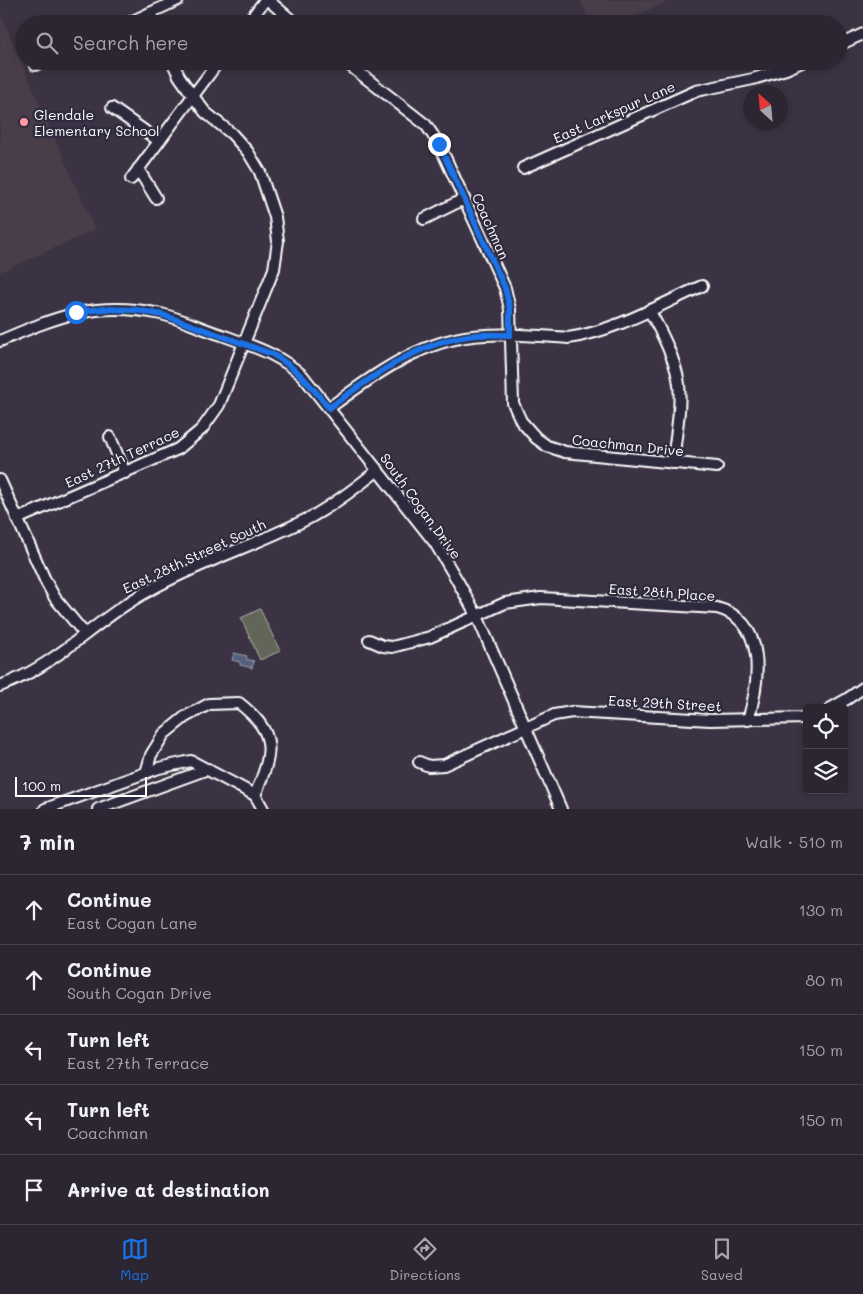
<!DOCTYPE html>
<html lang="en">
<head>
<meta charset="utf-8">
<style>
	:root { --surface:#2c2632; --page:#342e3a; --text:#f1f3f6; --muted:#a6a5ac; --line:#48434d; --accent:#1a73e8 }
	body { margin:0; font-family:Mali,sans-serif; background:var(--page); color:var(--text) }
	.controls { position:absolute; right:15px; bottom:15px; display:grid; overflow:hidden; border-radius:5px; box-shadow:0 2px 8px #0003 }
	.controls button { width:45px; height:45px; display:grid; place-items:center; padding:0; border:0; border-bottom:1px solid var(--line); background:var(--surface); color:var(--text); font:25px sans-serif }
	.compass { position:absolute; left:743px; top:85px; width:45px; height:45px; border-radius:50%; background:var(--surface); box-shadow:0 2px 8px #0003; rotate:334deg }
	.scale { position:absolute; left:15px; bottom:12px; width:132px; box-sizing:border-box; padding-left:5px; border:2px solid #fff; border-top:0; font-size:14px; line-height:18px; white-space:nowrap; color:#fff; -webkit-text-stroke:4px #2f2a3d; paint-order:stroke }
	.stop { position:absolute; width:15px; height:15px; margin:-11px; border:4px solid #1a73e8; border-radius:50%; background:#fff }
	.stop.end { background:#1a73e8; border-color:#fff; box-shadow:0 1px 5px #0008 }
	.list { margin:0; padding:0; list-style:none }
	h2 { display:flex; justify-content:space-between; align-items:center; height:65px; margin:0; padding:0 20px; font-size:21px }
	h2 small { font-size:16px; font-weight:400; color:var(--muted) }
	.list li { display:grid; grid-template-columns:32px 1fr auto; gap:15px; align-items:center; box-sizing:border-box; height:70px; padding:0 20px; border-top:1px solid var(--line) }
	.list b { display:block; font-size:19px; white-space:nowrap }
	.list p { margin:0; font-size:16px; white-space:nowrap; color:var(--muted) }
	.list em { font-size:16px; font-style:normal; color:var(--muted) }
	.icon { flex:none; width:28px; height:28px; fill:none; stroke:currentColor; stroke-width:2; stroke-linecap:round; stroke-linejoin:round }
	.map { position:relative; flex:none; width:863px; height:809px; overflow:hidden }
	.search { position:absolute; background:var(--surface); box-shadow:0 2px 8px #0003; left:15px; right:15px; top:15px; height:55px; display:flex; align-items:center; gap:12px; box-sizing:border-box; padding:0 18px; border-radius:28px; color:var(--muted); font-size:19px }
	.sheet { height:415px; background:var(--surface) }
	nav { display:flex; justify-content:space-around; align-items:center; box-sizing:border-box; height:70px; border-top:1px solid var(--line); background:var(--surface); font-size:14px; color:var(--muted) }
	nav a { display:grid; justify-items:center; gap:2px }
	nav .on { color:var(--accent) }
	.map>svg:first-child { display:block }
	.built { fill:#4a3d4a }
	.green { fill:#626658; stroke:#b0b2ac }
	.water { fill:#54617d; stroke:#98a0b1 }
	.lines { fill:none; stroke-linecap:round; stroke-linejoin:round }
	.minor-casing { stroke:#fff; stroke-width:14 }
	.minor { stroke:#2f2a3d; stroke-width:10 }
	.route { stroke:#1a73e8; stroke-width:6 }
	.poi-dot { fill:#ff9aa2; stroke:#2f2a3d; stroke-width:2 }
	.labels { text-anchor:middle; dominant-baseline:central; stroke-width:4.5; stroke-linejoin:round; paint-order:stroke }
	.street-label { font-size:14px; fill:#fff; stroke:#2f2a3d }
	.poi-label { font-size:14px; fill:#fff; stroke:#2f2a3d; text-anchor:start }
</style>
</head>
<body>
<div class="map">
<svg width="863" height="809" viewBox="0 0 863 809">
	<rect width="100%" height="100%" fill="#3b3343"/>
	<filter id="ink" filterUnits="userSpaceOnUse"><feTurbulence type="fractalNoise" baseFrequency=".02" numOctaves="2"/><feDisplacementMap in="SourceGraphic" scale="10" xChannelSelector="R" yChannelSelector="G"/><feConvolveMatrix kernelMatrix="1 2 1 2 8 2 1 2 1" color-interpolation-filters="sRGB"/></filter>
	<g filter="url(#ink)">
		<!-- built -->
		<g class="built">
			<polygon points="580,0 671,0 616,24 591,24"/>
			<polygon points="0,13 95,230 0,272"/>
		</g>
		<!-- green -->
		<polygon class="green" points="260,609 280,651 260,660 241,618"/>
		<!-- water -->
		<polygon class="water" points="234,653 247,656 246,659 254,661 252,668 240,665 240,662 232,660"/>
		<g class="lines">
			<!-- minor casing -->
			<g class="minor-casing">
				<g id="minor">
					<polyline points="268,0 296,24"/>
					<polyline points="150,13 155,24"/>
					<polyline points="126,24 178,0"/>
					<polyline points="247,24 265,0"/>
					<polyline points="839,45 863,34"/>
					<polyline points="344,61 426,125 439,144 505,288 510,309 513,403 521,421 536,438 547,446 565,452 717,467"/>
					<polyline points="35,65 44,61"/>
					<polyline points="112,108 159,141"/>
					<polyline points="523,168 696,91 753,79 786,69 804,61"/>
					<polyline points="138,169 156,198"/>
					<polyline points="131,179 219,61"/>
					<polyline points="424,219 464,199"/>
					<path d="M649 310C661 331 673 354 678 378 683 403 675 437 673 463"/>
					<path d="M0 341C58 316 97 300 161 314 182 319 202 329 222 335 254 347 277 353 303 376L435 543 457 580 477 616 561 809"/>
					<path d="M329 408C375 374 425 337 485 335 512 333 541 336 568 338 616 331 659 305 702 286"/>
					<polyline points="110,437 125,473"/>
					<polyline points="0,480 46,582 55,598 84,633"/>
					<polyline points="17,519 178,449 202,429 219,405 274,269 278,241 275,217 260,172 248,152 232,134 205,112 193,96 179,76 172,61"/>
					<path d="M369 640 383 646 392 647 430 637 505 603 541 598 717 608C767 621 760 681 748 720"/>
					<path d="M0 686C57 666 97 618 150 590 201 561 260 544 313 516 336 503 357 487 378 470"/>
					<polyline points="831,708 847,699 863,688"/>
					<polyline points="419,762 429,766 444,765 554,715 572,712 710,720 807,718"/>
					<path d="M146 773 151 755 164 734 185 717 209 704 239 703C278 734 273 752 255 795"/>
					<polyline points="255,795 263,809"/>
					<polyline points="45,809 159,768 191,761 255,795"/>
					<polyline points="98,809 208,769"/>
				</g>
			</g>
			<!-- minor -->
			<use href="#minor" class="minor"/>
		</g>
	</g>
	<g class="lines" filter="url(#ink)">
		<!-- route -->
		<path class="route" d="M76 312 103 309 136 310 163 315 272 354C298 369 310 385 329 408 371 377 415 344 468 336 482 334 496 335 510 335V309L505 288 439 144"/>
	</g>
	<!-- markers -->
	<circle class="poi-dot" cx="24" cy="122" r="5"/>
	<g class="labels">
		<!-- street labels -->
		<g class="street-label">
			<text transform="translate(614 112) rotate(-24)">East Larkspur Lane</text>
			<text transform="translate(491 226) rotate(66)">Coachman</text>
			<text transform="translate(628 445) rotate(6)">Coachman Drive</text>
			<text transform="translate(122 457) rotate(-25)">East 27th Terrace</text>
			<text transform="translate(421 506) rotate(54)">South Cogan Drive</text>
			<text transform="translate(194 556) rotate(-25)">East 28th Street South</text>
			<text transform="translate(662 592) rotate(4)">East 28th Place</text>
			<text transform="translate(665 703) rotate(3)">East 29th Street</text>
		</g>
		<!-- poi labels -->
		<g class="poi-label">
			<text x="34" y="114">Glendale<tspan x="34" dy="16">Elementary School</tspan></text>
		</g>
	</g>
</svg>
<div class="controls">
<button><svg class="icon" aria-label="locate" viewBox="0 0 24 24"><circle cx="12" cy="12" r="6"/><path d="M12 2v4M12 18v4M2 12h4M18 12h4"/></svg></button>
<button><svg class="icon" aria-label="layers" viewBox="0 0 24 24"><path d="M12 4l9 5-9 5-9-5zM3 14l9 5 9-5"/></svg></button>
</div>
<svg class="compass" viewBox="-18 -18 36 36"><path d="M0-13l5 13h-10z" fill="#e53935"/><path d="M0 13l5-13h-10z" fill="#a6a5ac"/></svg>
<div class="scale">100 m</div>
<div class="stop" style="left:76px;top:312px"></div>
<div class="stop end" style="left:439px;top:144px"></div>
<div class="search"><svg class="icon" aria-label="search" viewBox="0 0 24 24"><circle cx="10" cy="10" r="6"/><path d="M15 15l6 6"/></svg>Search here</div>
</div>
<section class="sheet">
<h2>7 min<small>Walk · 510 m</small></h2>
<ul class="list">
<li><svg class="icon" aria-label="ahead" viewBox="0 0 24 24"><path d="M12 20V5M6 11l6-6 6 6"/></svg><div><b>Continue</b><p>East Cogan Lane</p></div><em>130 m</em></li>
<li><svg class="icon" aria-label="ahead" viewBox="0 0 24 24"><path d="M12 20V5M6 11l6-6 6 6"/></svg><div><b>Continue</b><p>South Cogan Drive</p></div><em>80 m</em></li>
<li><svg class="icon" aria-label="left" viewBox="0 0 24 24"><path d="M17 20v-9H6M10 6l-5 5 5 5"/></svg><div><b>Turn left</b><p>East 27th Terrace</p></div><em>150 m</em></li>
<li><svg class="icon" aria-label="left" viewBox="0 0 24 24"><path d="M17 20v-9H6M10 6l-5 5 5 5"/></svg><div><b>Turn left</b><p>Coachman</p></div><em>150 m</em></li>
<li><svg class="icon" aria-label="arrive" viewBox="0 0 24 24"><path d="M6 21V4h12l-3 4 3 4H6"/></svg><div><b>Arrive at destination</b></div></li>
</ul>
</section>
<nav>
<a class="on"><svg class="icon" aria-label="map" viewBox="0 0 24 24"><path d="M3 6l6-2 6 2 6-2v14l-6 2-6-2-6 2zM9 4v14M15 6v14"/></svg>Map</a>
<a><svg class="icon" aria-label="directions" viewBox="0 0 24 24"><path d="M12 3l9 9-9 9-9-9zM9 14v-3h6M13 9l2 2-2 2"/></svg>Directions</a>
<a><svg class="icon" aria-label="saved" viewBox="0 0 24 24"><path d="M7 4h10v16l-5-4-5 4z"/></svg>Saved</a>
</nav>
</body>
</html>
